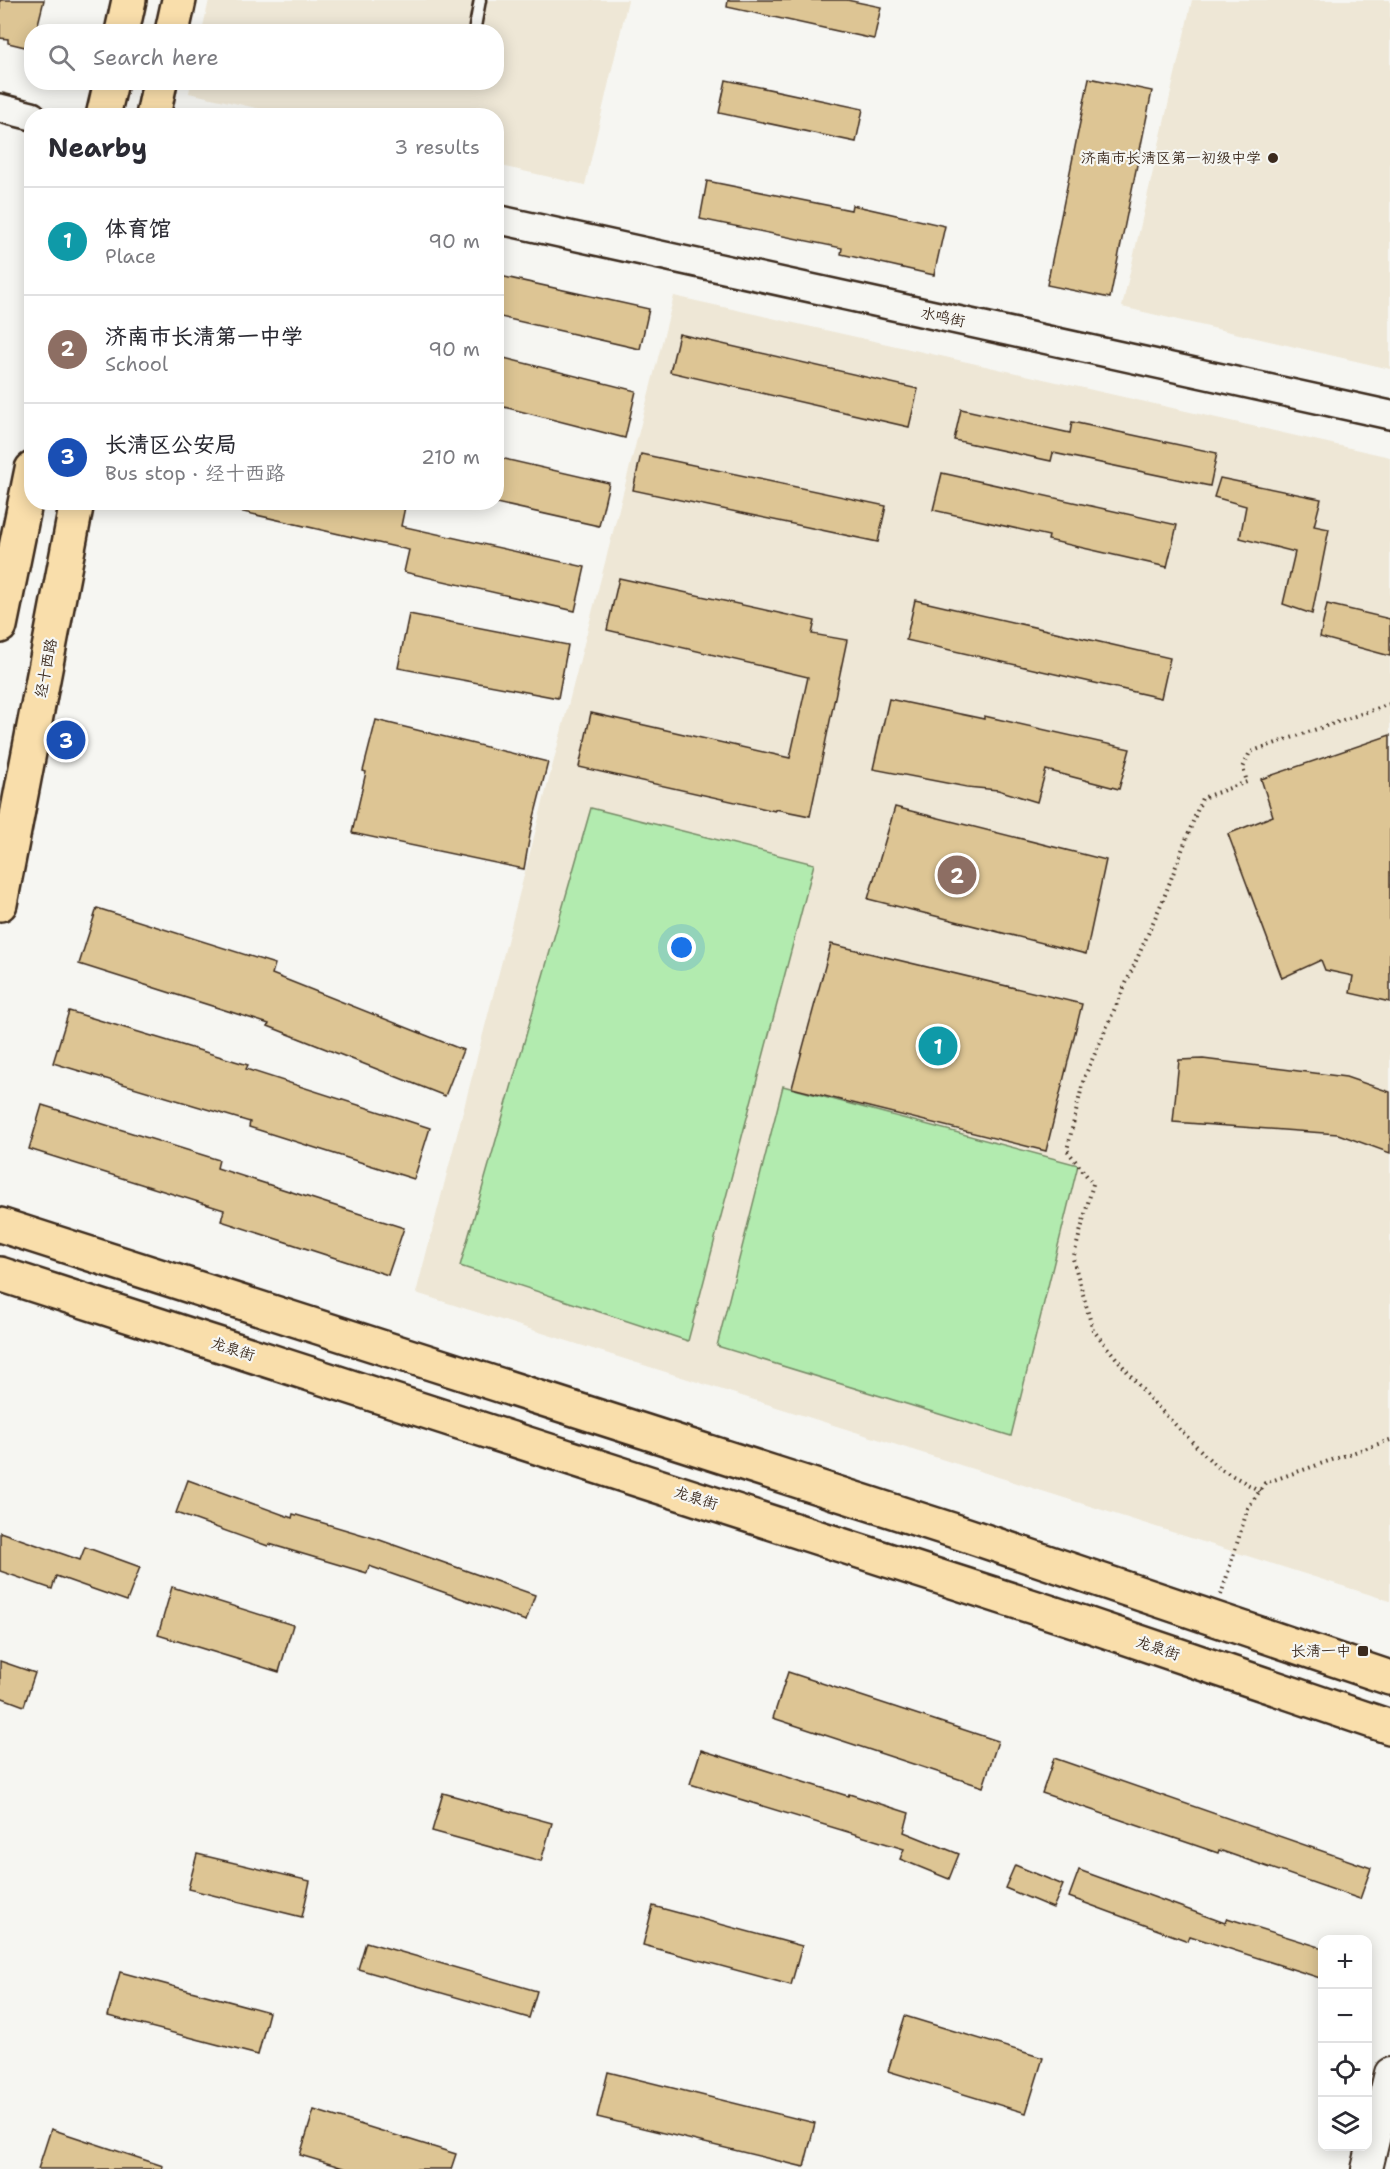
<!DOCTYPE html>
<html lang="en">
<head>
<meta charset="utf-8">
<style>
	:root { --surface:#fff; --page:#f7f7f7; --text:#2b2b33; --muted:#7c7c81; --line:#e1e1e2; --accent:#3b2a1e }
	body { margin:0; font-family:"Shantell Sans","LXGW WenKai TC",sans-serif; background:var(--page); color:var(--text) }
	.controls { position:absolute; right:18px; bottom:18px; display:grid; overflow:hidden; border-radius:12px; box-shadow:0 3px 15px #0003 }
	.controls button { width:54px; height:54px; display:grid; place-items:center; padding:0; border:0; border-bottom:2px solid var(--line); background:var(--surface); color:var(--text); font:30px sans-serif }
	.you { position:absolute; left:682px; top:948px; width:21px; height:21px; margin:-15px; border:4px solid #fff; border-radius:50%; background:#1a73e8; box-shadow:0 0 0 9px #1a73e833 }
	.badge { display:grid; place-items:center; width:39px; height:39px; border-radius:50%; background:var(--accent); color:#fff; font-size:20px; font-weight:700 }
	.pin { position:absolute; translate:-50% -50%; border:3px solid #fff; box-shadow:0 2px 6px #0006 }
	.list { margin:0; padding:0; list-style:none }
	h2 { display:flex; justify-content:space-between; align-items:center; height:78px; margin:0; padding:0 24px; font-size:26px }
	h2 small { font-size:20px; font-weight:400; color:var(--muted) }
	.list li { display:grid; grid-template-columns:39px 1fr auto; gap:18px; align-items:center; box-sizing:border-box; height:108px; padding:0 24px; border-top:2px solid var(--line) }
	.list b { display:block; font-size:22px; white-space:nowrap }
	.list p { margin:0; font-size:20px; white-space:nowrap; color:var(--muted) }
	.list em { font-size:20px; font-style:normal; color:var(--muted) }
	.icon { flex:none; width:33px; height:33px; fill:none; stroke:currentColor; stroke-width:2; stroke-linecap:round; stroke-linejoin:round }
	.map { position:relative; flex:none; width:1390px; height:2169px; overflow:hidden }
	.search { position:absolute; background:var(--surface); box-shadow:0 3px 15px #0003; left:24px; top:24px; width:480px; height:66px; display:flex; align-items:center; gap:15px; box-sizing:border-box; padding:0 21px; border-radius:24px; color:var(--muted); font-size:22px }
	.panel { position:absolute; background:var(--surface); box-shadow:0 3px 15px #0003; left:24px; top:108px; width:480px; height:402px; border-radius:24px }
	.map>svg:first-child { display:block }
	.built { fill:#eee7d6 }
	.green { fill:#b2ebaf; stroke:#768a66; stroke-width:1.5 }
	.building { fill:#ddc594; stroke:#3b2a1e; stroke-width:1.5 }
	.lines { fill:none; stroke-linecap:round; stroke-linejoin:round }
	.service-casing { stroke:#3b2a1e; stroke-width:15 }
	.tertiary-casing { stroke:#3b2a1e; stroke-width:32 }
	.secondary-casing { stroke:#3b2a1e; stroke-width:34 }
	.primary-casing { stroke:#3b2a1e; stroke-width:38 }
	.path { stroke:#3b2a1e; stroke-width:4; stroke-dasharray:1.5 4.5; stroke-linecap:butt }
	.service { stroke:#f6f6f2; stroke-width:10 }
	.tertiary { stroke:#f6f6f2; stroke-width:27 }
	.secondary { stroke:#f6f6f2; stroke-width:30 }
	.primary { stroke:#f9deab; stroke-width:33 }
	.poi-dot { fill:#3b2a1e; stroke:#f6f6f2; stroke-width:2 }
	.labels { text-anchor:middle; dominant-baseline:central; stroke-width:4.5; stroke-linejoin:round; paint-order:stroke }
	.poi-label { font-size:15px; fill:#3b2a1e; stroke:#f6f6f2; text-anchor:end }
	.street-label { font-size:15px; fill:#3b2a1e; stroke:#f6f6f2 }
</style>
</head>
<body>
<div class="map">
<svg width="1390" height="2169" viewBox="0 0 1390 2169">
	<rect width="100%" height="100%" fill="#f6f6f2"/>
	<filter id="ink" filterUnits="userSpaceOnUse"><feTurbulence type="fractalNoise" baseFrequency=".0167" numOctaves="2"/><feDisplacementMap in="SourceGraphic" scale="12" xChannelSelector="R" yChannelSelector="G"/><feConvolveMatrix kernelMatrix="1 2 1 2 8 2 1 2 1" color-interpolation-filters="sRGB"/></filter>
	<g filter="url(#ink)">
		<!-- built -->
		<g class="built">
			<polygon points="209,0 628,0 585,185 497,165 496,116 287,115 189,93 191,82 496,82 496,32 202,31"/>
			<polygon points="1192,0 1390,0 1390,369 1122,307"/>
			<polygon points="674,296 1390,457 1390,1601 416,1293"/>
		</g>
		<!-- green -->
		<g class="green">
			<polygon points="591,808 814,864 688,1341 460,1266"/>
			<polygon points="783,1086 1078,1165 1011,1436 717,1346"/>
		</g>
		<!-- building -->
		<g class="building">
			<polygon points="0,0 44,0 36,32 32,32 32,46 26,43 25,47 8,43 8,39 0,38"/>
			<polygon points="728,0 847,0 881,7 874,39 727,7"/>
			<polygon points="1089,78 1152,91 1110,298 1047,285"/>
			<polygon points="726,80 863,109 856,142 719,113"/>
			<polygon points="707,181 851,210 852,205 945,226 934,275 841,254 842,248 700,219"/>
			<polygon points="496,275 649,309 640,349 496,316"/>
			<polygon points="679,334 918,389 909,427 670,372"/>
			<polygon points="496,356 636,391 625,438 496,405"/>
			<polygon points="961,409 1070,433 1072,422 1217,453 1210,486 1053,453 1051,461 954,440"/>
			<polygon points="641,454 886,506 878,542 633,490"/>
			<polygon points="496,457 609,483 599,526 496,503"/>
			<polygon points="942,473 1177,525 1167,567 1048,540 1049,536 933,510"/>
			<polygon points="1220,478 1321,499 1314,526 1329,529 1312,614 1283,604 1295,552 1240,538 1246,506 1214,497"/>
			<polygon points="230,502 406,502 401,526 585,567 575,611 404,572 409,550 230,509"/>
			<polygon points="619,578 815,621 812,634 847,640 810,816 775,809 775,811 579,767 591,713 790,758 808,677 607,630"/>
			<polygon points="915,600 1170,658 1161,698 906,640"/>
			<polygon points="1327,604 1390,619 1390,656 1320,637"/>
			<polygon points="409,614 568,645 558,698 398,668"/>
			<polygon points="889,699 984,719 984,716 1130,749 1119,789 1046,770 1037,802 998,790 967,787 873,769"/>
			<polygon points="376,720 548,762 531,829 524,869 352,833 366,772 363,771"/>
			<polygon points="1390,735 1390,1002 1350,993 1353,976 1325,970 1321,960 1282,978 1228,834 1273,816 1261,779"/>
			<polygon points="895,807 1106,860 1086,954 868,899"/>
			<polygon points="97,908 275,964 272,974 463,1050 445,1096 268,1026 269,1024 79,964"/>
			<polygon points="831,944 1082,1004 1046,1151 792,1088"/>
			<polygon points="69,1011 248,1065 246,1069 430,1128 414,1179 249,1127 250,1122 53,1063"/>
			<polygon points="1203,1059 1346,1077 1390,1092 1390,1153 1338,1134 1173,1122 1179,1060"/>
			<polygon points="42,1105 219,1160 217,1168 404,1228 388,1275 221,1221 224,1210 29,1149"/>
			<polygon points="188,1480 292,1518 293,1514 377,1539 535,1595 526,1621 369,1566 367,1573 269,1544 268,1546 176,1513"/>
			<polygon points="0,1532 80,1560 85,1547 140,1567 127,1601 56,1576 52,1589 0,1571"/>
			<polygon points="172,1587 293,1625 279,1672 158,1635"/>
			<polygon points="0,1661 35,1673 24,1706 0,1697"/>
			<polygon points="788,1672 998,1741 983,1787 773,1718"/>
			<polygon points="701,1750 848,1796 849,1794 909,1813 904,1832 959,1854 949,1879 900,1859 904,1849 690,1784"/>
			<polygon points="1054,1758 1371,1868 1360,1899 1219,1850 1218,1853 1042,1793"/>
			<polygon points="443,1793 552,1823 541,1861 432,1831"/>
			<polygon points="197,1854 310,1881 302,1917 188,1889"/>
			<polygon points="1015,1865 1063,1885 1053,1908 1005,1888"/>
			<polygon points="1079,1870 1225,1923 1227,1918 1323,1948 1323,1979 1190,1936 1188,1941 1069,1897"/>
			<polygon points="653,1906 802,1946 791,1985 643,1945"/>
			<polygon points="366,1942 537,1991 529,2018 358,1969"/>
			<polygon points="120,1972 269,2012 258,2055 108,2016"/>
			<polygon points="905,2016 1043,2058 1026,2113 888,2071"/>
			<polygon points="608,2072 815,2123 804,2167 597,2117"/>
			<polygon points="314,2110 456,2154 451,2169 347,2169 300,2155"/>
			<polygon points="51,2129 163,2166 162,2169 38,2169"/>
		</g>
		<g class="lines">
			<!-- service casing -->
			<g class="service-casing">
				<polyline id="service" points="474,32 480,0"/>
			</g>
			<!-- tertiary casing -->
			<g class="tertiary-casing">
				<g id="tertiary">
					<polyline points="0,108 32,116"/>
					<polyline points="496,219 1390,415"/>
				</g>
			</g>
			<!-- secondary casing -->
			<g class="secondary-casing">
				<polyline id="secondary" points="1367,2169 1390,2073"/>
			</g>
			<!-- primary casing -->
			<g class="primary-casing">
				<g id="primary">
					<polyline points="122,32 129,0"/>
					<polyline points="172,32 179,0"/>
					<polyline points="103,116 111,82"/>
					<polyline points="153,116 160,82"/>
					<polyline points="0,626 32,469"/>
					<polyline points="0,904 77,502"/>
					<polyline points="0,1225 952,1530 1390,1678"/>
					<polyline points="0,1274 1083,1623 1390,1727"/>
				</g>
			</g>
			<!-- path -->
			<g class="path">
				<polyline points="1260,1491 1217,1467 1150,1399 1093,1330 1073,1259 1093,1184 1067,1150 1084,1078 1163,900 1202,798 1247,782 1243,768 1250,752 1390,704"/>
				<polyline points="1221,1595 1248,1508 1265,1483 1390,1440"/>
			</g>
			<!-- service -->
			<use href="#service" class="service"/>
			<!-- tertiary -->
			<use href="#tertiary" class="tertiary"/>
			<!-- secondary -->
			<use href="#secondary" class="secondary"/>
			<!-- primary -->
			<use href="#primary" class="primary"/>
		</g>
	</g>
	<!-- markers -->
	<g class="poi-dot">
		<circle cx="1273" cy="158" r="6"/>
		<rect x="1357" y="1645" width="12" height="12" rx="3"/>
	</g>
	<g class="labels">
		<!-- poi labels -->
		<g class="poi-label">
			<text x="1261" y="158">济南市长清区第一初级中学</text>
			<text x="1351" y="1651">长清一中</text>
		</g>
		<!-- street labels -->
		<g class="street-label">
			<text transform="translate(943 317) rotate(12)">水鸣街</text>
			<text transform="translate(46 668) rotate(-79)">经十西路</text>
			<text transform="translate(233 1349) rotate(18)">龙泉街</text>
			<text transform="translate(696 1498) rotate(18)">龙泉街</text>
			<text transform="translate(1158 1648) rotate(19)">龙泉街</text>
		</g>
	</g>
</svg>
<div class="controls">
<button>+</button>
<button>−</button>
<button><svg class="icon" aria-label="locate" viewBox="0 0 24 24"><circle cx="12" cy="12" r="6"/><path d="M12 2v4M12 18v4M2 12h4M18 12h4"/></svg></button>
<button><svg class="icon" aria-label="layers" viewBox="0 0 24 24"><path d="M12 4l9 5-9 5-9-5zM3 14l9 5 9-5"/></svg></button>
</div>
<div class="you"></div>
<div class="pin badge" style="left:938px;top:1046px;background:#0f9aa8">1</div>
<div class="pin badge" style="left:957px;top:875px;background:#8d6e63">2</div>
<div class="pin badge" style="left:66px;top:740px;background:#1a4fb4">3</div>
<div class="search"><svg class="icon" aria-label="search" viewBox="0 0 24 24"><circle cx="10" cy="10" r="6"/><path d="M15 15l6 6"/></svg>Search here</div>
<section class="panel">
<h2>Nearby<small>3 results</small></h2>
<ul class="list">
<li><span class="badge" style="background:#0f9aa8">1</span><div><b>体育馆</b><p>Place</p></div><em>90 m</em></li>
<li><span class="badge" style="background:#8d6e63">2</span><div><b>济南市长清第一中学</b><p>School</p></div><em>90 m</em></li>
<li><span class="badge" style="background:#1a4fb4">3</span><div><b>长清区公安局</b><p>Bus stop · 经十西路</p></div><em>210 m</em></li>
</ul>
</section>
</div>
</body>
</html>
